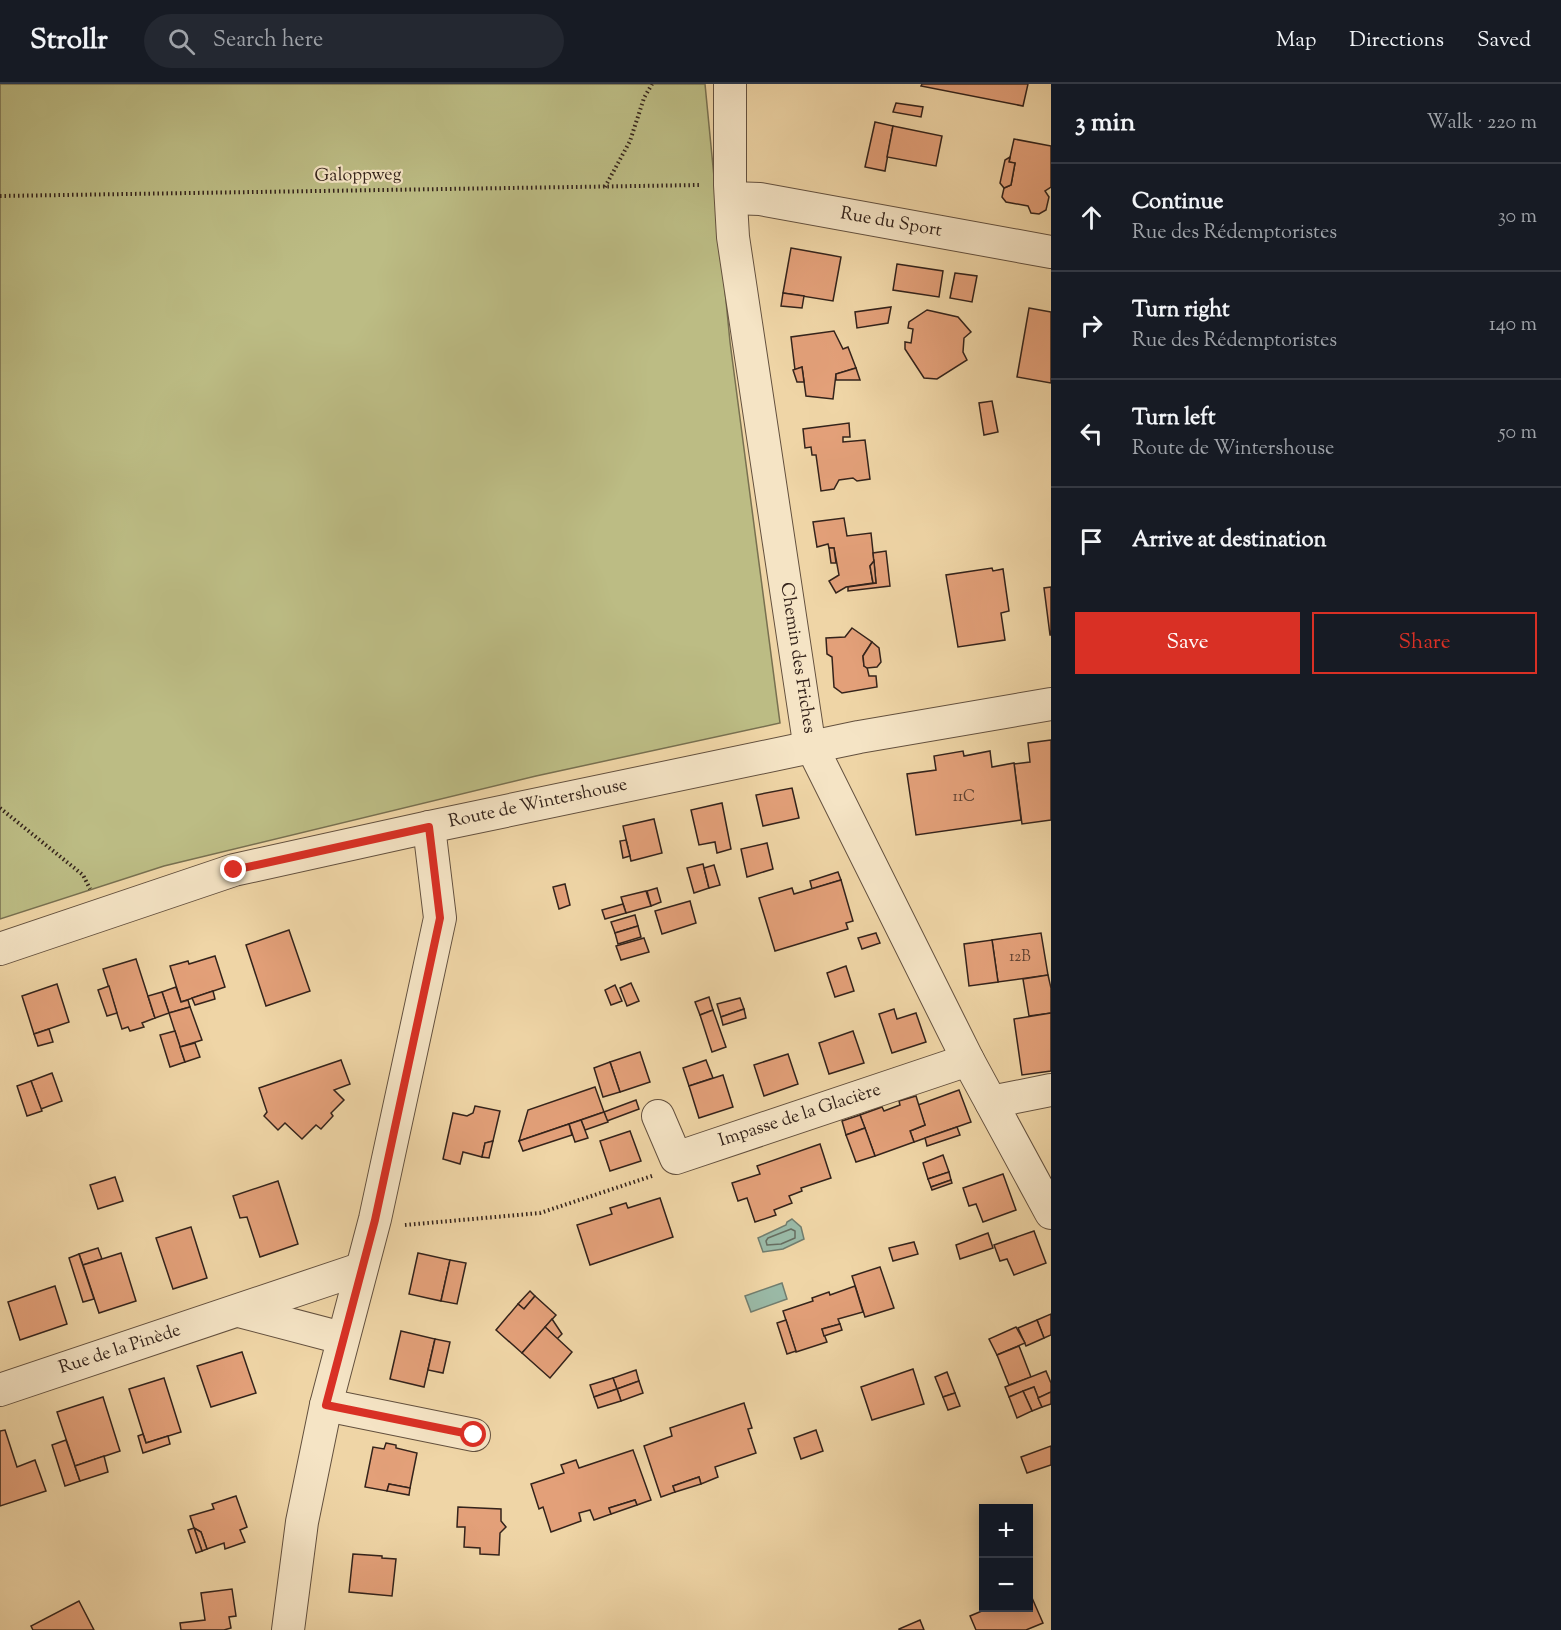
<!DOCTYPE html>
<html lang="en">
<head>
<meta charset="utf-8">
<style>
	:root { --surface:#171b24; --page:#242831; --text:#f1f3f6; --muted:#9ea1a6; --line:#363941; --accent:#d93025 }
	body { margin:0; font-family:"Sorts Mill Goudy",serif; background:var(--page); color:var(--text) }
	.controls { position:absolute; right:18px; bottom:18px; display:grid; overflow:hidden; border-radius:0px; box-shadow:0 3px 15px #0003 }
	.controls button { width:54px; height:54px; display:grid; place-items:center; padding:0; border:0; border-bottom:2px solid var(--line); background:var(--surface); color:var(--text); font:30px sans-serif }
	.stop { position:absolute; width:18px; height:18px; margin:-14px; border:4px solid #d93025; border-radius:50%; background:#fff }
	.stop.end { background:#d93025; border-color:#fff; box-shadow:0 2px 6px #0008 }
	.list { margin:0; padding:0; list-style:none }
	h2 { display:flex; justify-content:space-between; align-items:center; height:78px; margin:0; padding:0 24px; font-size:26px }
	h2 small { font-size:20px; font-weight:400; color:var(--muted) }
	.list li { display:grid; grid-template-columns:39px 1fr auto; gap:18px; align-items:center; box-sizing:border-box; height:108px; padding:0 24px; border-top:2px solid var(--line) }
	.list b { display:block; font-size:22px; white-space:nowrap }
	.list p { margin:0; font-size:20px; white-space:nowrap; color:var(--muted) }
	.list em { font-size:20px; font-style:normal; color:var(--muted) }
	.actions { display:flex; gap:12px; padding:18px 24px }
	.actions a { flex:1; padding:14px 0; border:2px solid var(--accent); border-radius:0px; text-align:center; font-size:21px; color:var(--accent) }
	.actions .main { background:var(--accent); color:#fff }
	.icon { flex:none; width:33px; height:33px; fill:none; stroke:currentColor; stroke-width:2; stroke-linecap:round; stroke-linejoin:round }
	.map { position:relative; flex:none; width:1051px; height:1546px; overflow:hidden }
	header { display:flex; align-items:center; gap:36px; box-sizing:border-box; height:84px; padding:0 30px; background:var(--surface); border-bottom:2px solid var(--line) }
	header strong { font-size:28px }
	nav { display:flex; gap:33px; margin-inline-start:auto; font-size:21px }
	.search { width:420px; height:54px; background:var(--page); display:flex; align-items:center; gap:15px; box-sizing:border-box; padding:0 21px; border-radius:33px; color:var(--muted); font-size:22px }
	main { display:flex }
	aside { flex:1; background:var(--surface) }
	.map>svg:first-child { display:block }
	.green { fill:#bcbc84; stroke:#787050; stroke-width:1.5 }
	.water { fill:#9ab9a6; stroke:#717d6e; stroke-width:1.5 }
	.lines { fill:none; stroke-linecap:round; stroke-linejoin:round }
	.shore { stroke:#676e60; stroke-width:1.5 }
	.building { fill:#e3a079; stroke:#34231b; stroke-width:1.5 }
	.minor-casing { stroke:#63503e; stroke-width:34 }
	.path { stroke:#34231b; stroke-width:4; stroke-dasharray:1.5 3; stroke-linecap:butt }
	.minor { stroke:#f5e4c5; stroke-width:32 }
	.route { stroke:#d93025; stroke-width:8 }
	.labels { text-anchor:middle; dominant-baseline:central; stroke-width:4.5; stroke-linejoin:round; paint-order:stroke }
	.number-label { font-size:15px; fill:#604232 }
	.street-label { font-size:18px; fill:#34231b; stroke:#f5e4c5 }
</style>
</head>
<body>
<header>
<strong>Strollr</strong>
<div class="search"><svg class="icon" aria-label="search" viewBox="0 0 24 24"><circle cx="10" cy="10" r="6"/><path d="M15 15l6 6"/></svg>Search here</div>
<nav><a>Map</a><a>Directions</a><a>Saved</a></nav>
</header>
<main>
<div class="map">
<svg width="1051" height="1546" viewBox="0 0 1051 1546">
	<rect width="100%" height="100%" fill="#efd5a6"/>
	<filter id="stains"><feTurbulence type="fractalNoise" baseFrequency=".00333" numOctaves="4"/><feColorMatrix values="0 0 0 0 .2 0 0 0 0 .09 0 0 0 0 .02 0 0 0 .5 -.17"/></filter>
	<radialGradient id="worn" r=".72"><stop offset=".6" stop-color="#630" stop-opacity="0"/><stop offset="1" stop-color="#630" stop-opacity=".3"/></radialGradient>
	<!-- green -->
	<polygon class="green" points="0,0 705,0 730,258 780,639 536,692 164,782 0,835"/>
	<!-- water -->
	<g class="water">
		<polygon points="792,1135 801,1143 804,1155 783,1165 763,1168 758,1154 786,1141 787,1138"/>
		<polygon points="782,1199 787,1215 751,1228 745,1212"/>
	</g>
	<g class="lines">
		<!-- shore -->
		<polygon class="shore" points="791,1145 795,1147 795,1154 781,1160 767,1161 766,1157 768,1154"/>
	</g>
	<!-- building -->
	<g class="building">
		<polygon points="922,0 1028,0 1023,22 921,2"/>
		<polygon points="896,19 923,23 921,33 893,28"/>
		<polygon points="875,38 893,42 885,87 865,83"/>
		<polygon points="893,42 942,52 936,82 887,73"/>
		<polygon points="1014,55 1051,62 1051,103 1045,107 1049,113 1046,126 1039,130 1031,129 1028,122 1006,118 1002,113 1004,104 1011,101 1015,79 1009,78"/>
		<polygon points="1010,73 1009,78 1015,79 1011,101 1004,104 1000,99 1005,76"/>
		<polygon points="791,164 841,173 833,217 783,209"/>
		<polygon points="897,180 943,187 939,213 893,206"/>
		<polygon points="955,189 977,192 972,218 950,214"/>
		<polygon points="783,209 804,212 802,224 781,222"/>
		<polygon points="891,223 888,239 857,244 855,228"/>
		<polygon points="1029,224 1051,228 1051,299 1017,293"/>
		<polygon points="927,226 958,233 971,248 964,254 963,268 967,276 937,295 924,294 905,265 905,258 911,259 913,245 908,244 909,238"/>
		<polygon points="834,247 843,265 848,263 856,284 836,290 833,315 806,312 802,283 795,286 791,253"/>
		<polygon points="802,283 804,298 797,298 793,286"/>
		<polygon points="856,284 860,296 836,296 836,290"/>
		<polygon points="992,317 998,348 984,351 979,319"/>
		<polygon points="849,339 850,353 843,353 843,358 865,356 870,395 857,397 853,394 839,396 834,405 821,407 816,371 812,371 811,363 805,364 803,345"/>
		<polygon points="844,434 847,452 871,449 874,477 870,482 873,499 846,503 836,509 829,497 839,491 834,464 829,464 828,460 817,463 813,438"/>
		<polygon points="829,464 834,464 836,479 831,479"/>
		<polygon points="886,467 890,502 848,507 848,503 876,499 873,469"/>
		<polygon points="874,477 876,499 873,499 870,482"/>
		<polygon points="992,484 993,487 1003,485 1009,527 1001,529 1005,556 958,563 946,491"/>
		<polygon points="1051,503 1051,551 1050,551 1044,504"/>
		<polygon points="852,544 872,558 863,572 864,582 867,583 869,592 876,592 877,603 842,609 834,603 832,573 827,570 826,554 845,553"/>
		<polygon points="872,558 879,564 881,578 877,583 867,584 864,582 863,572"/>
		<polygon points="1051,656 1051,736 1022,740 1014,680 1030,678 1028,659"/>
		<polygon points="963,667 964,672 990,667 992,683 1014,679 1021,736 916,751 907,690 936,686 934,672"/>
		<polygon points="792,704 799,734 763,742 756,711"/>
		<polygon points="722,719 731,765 717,769 715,758 699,761 691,726"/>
		<polygon points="654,735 662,769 631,777 623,742"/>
		<polygon points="626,756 630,772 623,774 620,757"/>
		<polygon points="767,759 773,785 747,793 741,765"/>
		<polygon points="703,780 709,804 694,809 687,784"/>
		<polygon points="714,781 720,801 709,804 704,784"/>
		<polygon points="838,788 841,796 812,805 810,797"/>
		<polygon points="841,796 853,837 846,839 848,845 775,867 759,814 792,804 794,810"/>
		<polygon points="565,800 570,821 559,825 553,803"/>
		<polygon points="657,804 661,818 651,822 647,807"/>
		<polygon points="646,807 651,822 626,829 621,813"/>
		<polygon points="690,817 696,839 662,850 655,827"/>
		<polygon points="623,820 626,829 605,835 602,826"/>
		<polygon points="635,831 638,842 615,849 611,838"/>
		<polygon points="638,842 641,853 618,860 615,849"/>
		<polygon points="289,846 310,907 266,922 246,861"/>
		<polygon points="876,849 880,859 862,865 858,854"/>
		<polygon points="1041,849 1048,891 998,898 992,856"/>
		<polygon points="644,854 649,868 621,876 616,862"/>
		<polygon points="992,856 998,898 969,902 964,860"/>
		<polygon points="215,872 225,903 181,918 170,882 188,877 189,880"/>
		<polygon points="136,875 155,934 142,939 144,943 130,947 128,943 122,945 103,885"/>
		<polygon points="846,882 854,907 835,913 827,889"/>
		<polygon points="1048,891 1051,904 1051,929 1029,932 1023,895"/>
		<polygon points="631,899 639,917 627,922 620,904"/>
		<polygon points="57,900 69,938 34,950 22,912"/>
		<polygon points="615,901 622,917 611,921 605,906"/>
		<polygon points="109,902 117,929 107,932 98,906"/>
		<polygon points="176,903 181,918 188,916 190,923 169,929 162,908"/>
		<polygon points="213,907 215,915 195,921 192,914"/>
		<polygon points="162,908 169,929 155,934 148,912"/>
		<polygon points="709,913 713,926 700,931 695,918"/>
		<polygon points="740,914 744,925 721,933 717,920"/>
		<polygon points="190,923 202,956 180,963 169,929"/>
		<polygon points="744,925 746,934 723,941 721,933"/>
		<polygon points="894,925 897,935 916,929 926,958 892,969 879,930"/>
		<polygon points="713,926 726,963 712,968 700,931"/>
		<polygon points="1051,929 1051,987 1022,991 1014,935"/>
		<polygon points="49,945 53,958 38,962 34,950"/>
		<polygon points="175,947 185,978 170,983 160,951"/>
		<polygon points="853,947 864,979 829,990 819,959"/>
		<polygon points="195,959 200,973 185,978 180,963"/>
		<polygon points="640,968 650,998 620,1008 610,978"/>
		<polygon points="788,970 798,1000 764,1012 754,981"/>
		<polygon points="341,976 350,1000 334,1006 344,1016 331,1029 333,1032 321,1045 316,1041 302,1055 285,1039 278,1046 264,1032 267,1028 259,1004"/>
		<polygon points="706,976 713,994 689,1002 683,984"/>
		<polygon points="610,978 620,1008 603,1013 594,984"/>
		<polygon points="52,989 62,1017 41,1025 31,997"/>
		<polygon points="723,991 733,1023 699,1034 689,1002"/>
		<polygon points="31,997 42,1027 27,1032 17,1002"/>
		<polygon points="595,1003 604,1028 519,1057 528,1026"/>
		<polygon points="959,1006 971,1038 914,1058 910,1047 925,1041 918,1021"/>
		<polygon points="916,1012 925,1041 910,1047 914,1058 875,1072 860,1031 882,1023 884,1027 900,1021 899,1017"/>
		<polygon points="636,1016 639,1025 607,1037 604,1028"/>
		<polygon points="475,1022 500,1027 493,1057 485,1059 482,1073 463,1068 460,1080 443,1075 453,1029 467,1032 473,1029"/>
		<polygon points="604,1028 608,1038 585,1046 581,1036"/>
		<polygon points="860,1031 865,1044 846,1051 842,1037"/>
		<polygon points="581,1036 588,1054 575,1058 569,1040"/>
		<polygon points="569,1040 572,1051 523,1067 519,1057"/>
		<polygon points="957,1043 960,1051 927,1062 925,1054"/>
		<polygon points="865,1044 875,1072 856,1078 846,1051"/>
		<polygon points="630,1047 641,1077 610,1087 600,1057"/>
		<polygon points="493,1057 489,1074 482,1073 485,1059"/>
		<polygon points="820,1060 831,1094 801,1104 802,1107 789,1112 792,1119 774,1126 776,1131 755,1138 747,1114 738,1117 732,1099 760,1090 757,1082"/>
		<polygon points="943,1071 949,1088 928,1095 923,1079"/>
		<polygon points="949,1088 951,1096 931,1103 928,1095"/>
		<polygon points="1003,1090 1016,1126 983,1138 976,1120 969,1122 963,1104"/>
		<polygon points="115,1093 123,1117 98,1125 90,1101"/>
		<polygon points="951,1096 952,1099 932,1106 931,1103"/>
		<polygon points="278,1097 298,1160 260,1173 247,1133 240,1134 233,1112"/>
		<polygon points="660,1114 673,1153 590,1181 577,1141 612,1130 610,1124 626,1119 628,1124"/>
		<polygon points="191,1143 207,1194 173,1205 156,1154"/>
		<polygon points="1034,1147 1046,1179 1014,1191 1007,1175 1000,1177 994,1161"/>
		<polygon points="988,1149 993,1164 960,1175 956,1161"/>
		<polygon points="914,1158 918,1170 893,1177 889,1164"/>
		<polygon points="98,1164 102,1175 83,1181 79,1170"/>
		<polygon points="121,1169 136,1217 99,1229 83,1181"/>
		<polygon points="418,1169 450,1176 441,1217 409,1210"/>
		<polygon points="79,1170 94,1215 83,1218 69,1174"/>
		<polygon points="450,1176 466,1179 457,1220 441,1217"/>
		<polygon points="880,1183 894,1224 865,1233 852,1192"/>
		<polygon points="55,1202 67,1240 20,1256 8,1218"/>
		<polygon points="855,1202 863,1228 838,1235 840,1240 822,1245 827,1258 796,1268 783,1227 813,1217 812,1214 829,1208 830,1211"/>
		<polygon points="530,1207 535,1212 524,1225 518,1220"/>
		<polygon points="535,1212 556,1231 522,1269 496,1246 518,1220 524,1225"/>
		<polygon points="1051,1230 1051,1251 1044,1254 1037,1236"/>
		<polygon points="552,1235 562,1250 557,1255 545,1243"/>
		<polygon points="786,1236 796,1267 787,1270 777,1239"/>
		<polygon points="1037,1236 1044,1254 1026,1262 1018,1244"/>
		<polygon points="840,1240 842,1246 824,1252 822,1245"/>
		<polygon points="545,1243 572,1268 550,1294 522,1269"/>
		<polygon points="1016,1243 1025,1259 997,1271 989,1255"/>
		<polygon points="401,1247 435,1255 424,1303 390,1295"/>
		<polygon points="435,1255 450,1258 443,1289 428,1286"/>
		<polygon points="1019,1262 1031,1293 1009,1301 997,1271"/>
		<polygon points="242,1268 256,1309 211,1323 197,1282"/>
		<polygon points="913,1285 924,1320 872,1336 861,1303"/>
		<polygon points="636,1286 639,1297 617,1305 613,1294"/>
		<polygon points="1046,1287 1051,1299 1051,1308 1038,1314 1034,1303 1009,1313 1005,1303"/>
		<polygon points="947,1288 955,1309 943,1313 935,1293"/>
		<polygon points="164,1294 181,1348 146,1359 129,1305"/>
		<polygon points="613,1294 617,1305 594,1313 590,1301"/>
		<polygon points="639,1297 643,1309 621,1317 617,1305"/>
		<polygon points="1034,1303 1042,1323 1032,1327 1023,1307"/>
		<polygon points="617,1305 621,1317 598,1324 594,1313"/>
		<polygon points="1023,1307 1032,1327 1017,1334 1009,1313"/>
		<polygon points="1051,1308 1051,1320 1042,1323 1038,1314"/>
		<polygon points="955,1309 960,1322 948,1326 943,1313"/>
		<polygon points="103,1313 120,1367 75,1382 57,1328"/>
		<polygon points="744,1319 752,1344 748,1345 756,1369 715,1383 718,1393 701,1400 699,1393 673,1402 675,1408 661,1413 644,1362 672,1352 670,1344"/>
		<polygon points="5,1346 17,1383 35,1376 46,1407 0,1422 0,1347"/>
		<polygon points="816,1346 823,1367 801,1375 794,1354"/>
		<polygon points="143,1350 146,1359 168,1352 170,1360 143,1369 138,1352"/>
		<polygon points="66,1356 80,1397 65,1402 52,1361"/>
		<polygon points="386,1359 396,1361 396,1364 417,1369 410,1404 389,1400 387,1407 365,1403 373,1363 384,1365"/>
		<polygon points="1051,1362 1051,1381 1027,1389 1021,1373"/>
		<polygon points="633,1366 651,1416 637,1421 635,1416 609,1424 611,1430 594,1436 590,1426 579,1429 581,1437 551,1448 543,1423 539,1425 531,1400 564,1389 561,1381 576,1376 579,1384"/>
		<polygon points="104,1372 108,1388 80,1397 75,1382"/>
		<polygon points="699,1393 701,1400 675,1408 673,1402"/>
		<polygon points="389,1400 410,1404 409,1411 387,1407"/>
		<polygon points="236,1412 247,1443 240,1446 245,1458 225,1465 224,1459 207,1465 201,1448 194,1444 190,1432 214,1425 212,1420"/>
		<polygon points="635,1416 637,1421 611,1430 609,1424"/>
		<polygon points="458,1423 501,1425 501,1437 506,1443 500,1449 499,1471 480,1470 480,1464 464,1463 465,1443 457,1443"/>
		<polygon points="194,1444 201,1448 207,1465 202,1467"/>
		<polygon points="194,1444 202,1467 196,1469 188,1446"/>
		<polygon points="353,1470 382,1472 382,1474 396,1475 392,1512 349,1508"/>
		<polygon points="232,1505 236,1532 229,1533 231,1544 224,1546 181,1546 180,1539 205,1536 201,1509"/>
		<polygon points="1029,1507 1043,1539 1026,1546 976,1546 970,1532 989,1524 1028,1524"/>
		<polygon points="79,1517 94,1546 33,1546 31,1542"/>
		<polygon points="920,1536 924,1546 899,1546 899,1545"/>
	</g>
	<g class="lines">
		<!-- minor casing -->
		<g class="minor-casing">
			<g id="minor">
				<polyline points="730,0 730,101 733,153 808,652 812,663 968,976 1051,1129"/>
				<polyline points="731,114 760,115 1051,168"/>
				<polyline points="0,865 234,786 429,743 859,653 1051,620"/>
				<polyline points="991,1018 1051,1006"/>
				<polyline points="658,1032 676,1074 968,976"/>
				<polyline points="239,1227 342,1254"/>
				<polyline points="0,1306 360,1185"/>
				<polyline points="326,1321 474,1351"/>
				<polyline points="288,1546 302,1438 326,1321 375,1135 440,834 429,743"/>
			</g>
		</g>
		<!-- path -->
		<g class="path">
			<polyline points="605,103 630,57 644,14 652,0"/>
			<polyline points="0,112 700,101"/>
			<polyline points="0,724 83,791 90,805"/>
			<polyline points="405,1141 540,1129 652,1092"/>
		</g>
		<!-- minor -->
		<use href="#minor" class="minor"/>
	</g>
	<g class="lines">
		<!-- route -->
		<polyline class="route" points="234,786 429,743 440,834 375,1136 326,1321 474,1351"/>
	</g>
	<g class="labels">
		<!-- number labels -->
		<g class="number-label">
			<text x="964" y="713">11C</text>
			<text x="1020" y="873">12B</text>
		</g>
		<!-- street labels -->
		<g class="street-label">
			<text transform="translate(358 92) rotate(-1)">Galoppweg</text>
			<text transform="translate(891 139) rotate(10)">Rue du Sport</text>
			<text transform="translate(797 574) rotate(81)">Chemin des Friches</text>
			<text transform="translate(538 720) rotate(-12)">Route de Wintershouse</text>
			<text transform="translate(800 1032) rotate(-18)">Impasse de la Glacière</text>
			<text transform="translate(120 1266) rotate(-18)">Rue de la Pinède</text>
		</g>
	</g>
	<rect width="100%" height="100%" filter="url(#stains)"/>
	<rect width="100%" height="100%" fill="url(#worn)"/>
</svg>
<div class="controls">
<button>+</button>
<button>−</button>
</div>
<div class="stop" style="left:474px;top:1351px"></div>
<div class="stop end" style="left:234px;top:786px"></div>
</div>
<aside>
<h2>3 min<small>Walk · 220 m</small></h2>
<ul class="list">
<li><svg class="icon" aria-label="ahead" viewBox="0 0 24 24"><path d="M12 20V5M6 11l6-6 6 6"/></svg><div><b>Continue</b><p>Rue des Rédemptoristes</p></div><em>30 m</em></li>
<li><svg class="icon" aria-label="right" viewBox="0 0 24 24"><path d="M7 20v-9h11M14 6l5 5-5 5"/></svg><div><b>Turn right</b><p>Rue des Rédemptoristes</p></div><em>140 m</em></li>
<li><svg class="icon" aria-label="left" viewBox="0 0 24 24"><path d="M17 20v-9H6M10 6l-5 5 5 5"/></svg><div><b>Turn left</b><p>Route de Wintershouse</p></div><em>50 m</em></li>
<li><svg class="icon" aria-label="arrive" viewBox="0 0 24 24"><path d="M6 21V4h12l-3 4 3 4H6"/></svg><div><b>Arrive at destination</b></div></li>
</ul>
<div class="actions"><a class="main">Save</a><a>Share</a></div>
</aside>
</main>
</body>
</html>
